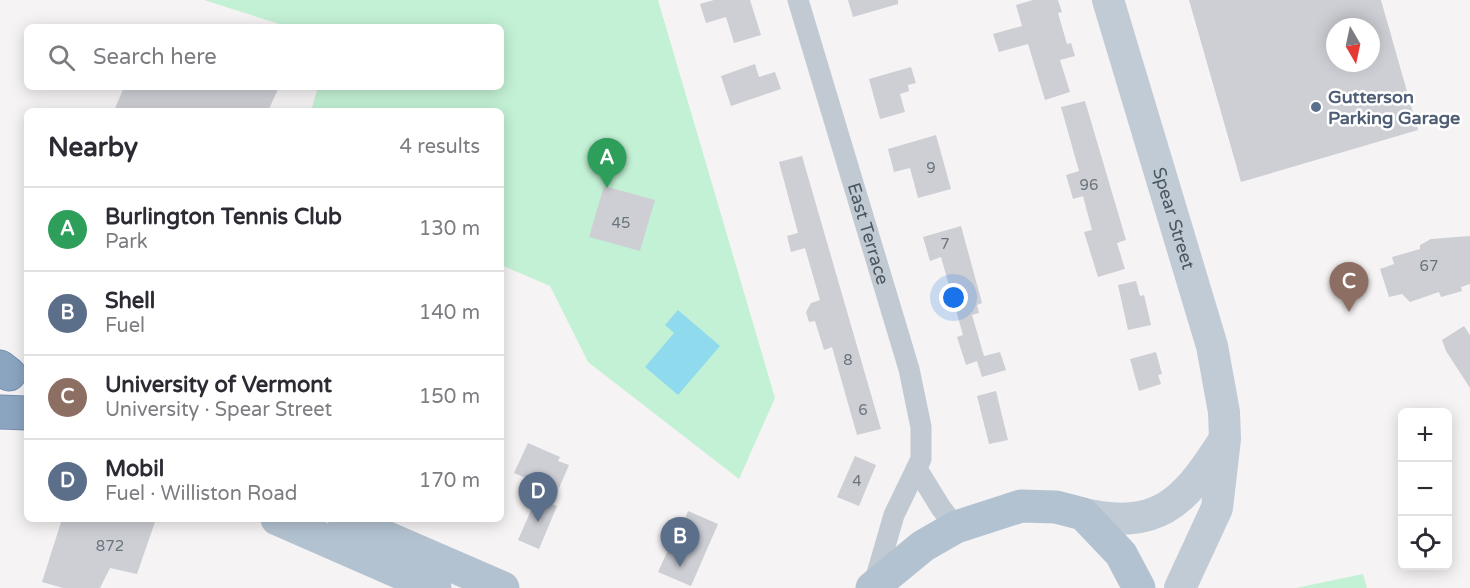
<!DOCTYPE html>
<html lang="en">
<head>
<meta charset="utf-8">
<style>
	:root { --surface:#fff; --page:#f7f7f7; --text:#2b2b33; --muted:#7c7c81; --line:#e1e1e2; --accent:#1a73e8 }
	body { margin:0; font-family:"Varela Round",sans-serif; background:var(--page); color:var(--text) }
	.controls { position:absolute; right:18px; bottom:18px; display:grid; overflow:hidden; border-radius:9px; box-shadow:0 3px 15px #0003 }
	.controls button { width:54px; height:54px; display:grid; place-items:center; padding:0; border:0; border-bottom:2px solid var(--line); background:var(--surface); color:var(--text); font:30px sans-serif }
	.compass { position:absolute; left:1326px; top:18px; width:54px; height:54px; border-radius:50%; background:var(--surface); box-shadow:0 3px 15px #0003; rotate:171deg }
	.you { position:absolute; left:954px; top:298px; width:21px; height:21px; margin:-15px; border:4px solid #fff; border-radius:50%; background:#1a73e8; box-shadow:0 0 0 9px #1a73e833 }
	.badge { display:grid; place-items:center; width:39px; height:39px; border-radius:50%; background:var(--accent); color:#fff; font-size:20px; font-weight:700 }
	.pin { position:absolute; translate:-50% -50px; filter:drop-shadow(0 2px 3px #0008) }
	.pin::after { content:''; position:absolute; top:32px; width:21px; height:18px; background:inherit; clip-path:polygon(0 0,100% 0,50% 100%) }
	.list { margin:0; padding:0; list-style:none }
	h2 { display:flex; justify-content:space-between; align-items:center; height:78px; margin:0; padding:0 24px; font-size:26px }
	h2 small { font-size:20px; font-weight:400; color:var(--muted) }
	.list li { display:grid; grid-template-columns:39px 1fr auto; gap:18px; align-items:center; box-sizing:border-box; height:84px; padding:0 24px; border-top:2px solid var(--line) }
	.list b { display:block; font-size:22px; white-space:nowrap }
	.list p { margin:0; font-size:20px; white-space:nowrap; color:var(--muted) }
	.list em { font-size:20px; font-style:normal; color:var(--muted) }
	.icon { flex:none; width:33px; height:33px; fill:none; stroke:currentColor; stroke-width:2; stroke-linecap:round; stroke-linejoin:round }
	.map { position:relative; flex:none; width:1470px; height:588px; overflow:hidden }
	.search { position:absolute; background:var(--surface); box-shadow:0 3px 15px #0003; left:24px; top:24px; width:480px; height:66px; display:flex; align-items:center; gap:15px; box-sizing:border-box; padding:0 21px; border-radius:9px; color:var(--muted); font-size:22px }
	.panel { position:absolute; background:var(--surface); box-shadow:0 3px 15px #0003; left:24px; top:108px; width:480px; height:414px; border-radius:9px }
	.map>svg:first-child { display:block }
	.green { fill:#c3f1d5 }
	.water { fill:#90daee }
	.building { fill:#cdcfd5; fill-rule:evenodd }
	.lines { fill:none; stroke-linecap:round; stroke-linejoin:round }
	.highway-casing { stroke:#7690ad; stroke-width:35 }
	.street { stroke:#c1cad2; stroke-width:21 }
	.secondary { stroke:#c1cbd6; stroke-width:32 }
	.primary { stroke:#b3c2d1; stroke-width:33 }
	.highway { stroke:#8ba5c1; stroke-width:33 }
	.service-dot { fill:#5c6f8a; stroke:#fff; stroke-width:2 }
	.labels { text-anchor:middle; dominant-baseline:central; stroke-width:5; stroke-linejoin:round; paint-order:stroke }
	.number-label { font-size:15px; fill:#6b747e }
	.service-label { font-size:18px; font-weight:bold; fill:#4e5e75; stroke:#fff; text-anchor:start }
	.street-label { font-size:18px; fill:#4a5661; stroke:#fff }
</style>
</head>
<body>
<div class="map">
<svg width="1470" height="588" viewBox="0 0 1470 588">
	<rect width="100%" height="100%" fill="#f5f3f3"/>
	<!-- green -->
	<g class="green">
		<polygon points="204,0 658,0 775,398 739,479 588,362 550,286 501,265 501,111 311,111 318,87 501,87 501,27 289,27"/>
		<polygon points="1363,574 1367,588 1296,588"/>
	</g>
	<!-- water -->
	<polygon class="water" points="678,310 720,346 678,395 645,367 674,333 665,325"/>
	<!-- building -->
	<g class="building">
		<polygon points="714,0 750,0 761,35 734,43 726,17 706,23 700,4"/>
		<polygon points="848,0 898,0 898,4 853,17"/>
		<polygon points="1033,0 1058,0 1062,12 1058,13 1067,44 1071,43 1075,56 1060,60 1070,92 1045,100 1028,44 999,52 993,34 1022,26 1016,5"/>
		<path d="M1189 0H1381L1418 130 1241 182ZM1335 27H1371V63H1335Z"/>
		<polygon points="755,64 759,77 775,72 781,89 731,106 721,76"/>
		<polygon points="911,67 916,83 908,85 909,91 900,94 905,112 880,119 869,79"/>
		<polygon points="124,87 279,87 268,111 114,111"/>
		<polygon points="1085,101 1126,240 1117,243 1125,269 1098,277 1084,232 1092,230 1083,196 1073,199 1066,175 1079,171 1061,107"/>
		<polygon points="936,135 951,189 918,198 910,168 894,172 888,149"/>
		<polygon points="802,156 881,429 857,435 832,347 824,350 815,321 809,322 806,312 811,303 820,300 805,248 791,252 787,236 798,233 779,162"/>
		<polygon points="604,186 655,200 640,251 589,237"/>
		<polygon points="961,226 982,303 977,305 979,313 972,315 984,356 1000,352 1006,370 982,377 977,361 966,365 957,337 963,335 941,257 930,261 923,237"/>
		<polygon points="1470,236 1470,284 1461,287 1462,291 1441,297 1439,292 1410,302 1402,294 1389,297 1380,269 1394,264 1392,257 1420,249 1420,245 1431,239"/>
		<polygon points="1136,281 1140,296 1144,295 1151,325 1128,330 1118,285"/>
		<polygon points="1464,326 1470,335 1470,388 1446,351 1442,340"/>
		<polygon points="1156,352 1162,374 1158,375 1161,384 1139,391 1130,359"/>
		<polygon points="996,391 1008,440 989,444 977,396"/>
		<polygon points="528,443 560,457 558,461 569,465 552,504 557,506 539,549 518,540 542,485 514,473"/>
		<polygon points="855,456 876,465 859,506 837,497"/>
		<polygon points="688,511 718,524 691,586 658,572 669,548 672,549"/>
		<polygon points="62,519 156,519 137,574 110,568 100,588 63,588 42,582"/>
	</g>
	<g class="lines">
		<!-- highway casing -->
		<g class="highway-casing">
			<g id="highway">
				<polyline points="0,367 9,374"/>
				<polyline points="0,412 27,413"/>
			</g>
		</g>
		<!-- street -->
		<g class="street">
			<path id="s1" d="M798 0 909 369 921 427V459L894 515 874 584"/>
			<polyline points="917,469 941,508 956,527"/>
		</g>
		<!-- secondary -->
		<g class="secondary">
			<path id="s2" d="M1108 0 1212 346 1224 412 1225 439 1217 508 1180 588"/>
			<path d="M1083 514C1157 530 1183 504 1221 445"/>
		</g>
		<!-- primary -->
		<g class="primary">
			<polyline points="277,519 435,588"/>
			<polyline points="344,519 503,588"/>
			<polyline points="872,588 923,546 956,527 1021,506 1056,507 1083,514 1121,554 1139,588"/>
		</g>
		<!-- highway -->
		<use href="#highway" class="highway"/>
	</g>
	<!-- markers -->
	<circle class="service-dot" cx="1316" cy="107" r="6"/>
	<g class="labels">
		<!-- number labels -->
		<g class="number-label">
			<text x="931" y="168">9</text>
			<text x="1089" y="185">96</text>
			<text x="621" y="223">45</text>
			<text x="945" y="244">7</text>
			<text x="1429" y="266">67</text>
			<text x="848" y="360">8</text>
			<text x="863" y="410">6</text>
			<text x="857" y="481">4</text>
			<text x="110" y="546">872</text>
		</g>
		<!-- service labels -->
		<g class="service-label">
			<text x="1328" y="97">Gutterson<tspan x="1328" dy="21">Parking Garage</tspan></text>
		</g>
		<!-- street labels -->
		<g class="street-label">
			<text stroke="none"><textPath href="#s2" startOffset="228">Spear Street</textPath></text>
			<text stroke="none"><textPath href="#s1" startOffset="244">East Terrace</textPath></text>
		</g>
	</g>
</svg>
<div class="controls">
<button>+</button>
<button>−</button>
<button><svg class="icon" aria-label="locate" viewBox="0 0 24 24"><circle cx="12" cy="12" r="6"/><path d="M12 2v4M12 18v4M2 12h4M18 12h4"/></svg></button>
</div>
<svg class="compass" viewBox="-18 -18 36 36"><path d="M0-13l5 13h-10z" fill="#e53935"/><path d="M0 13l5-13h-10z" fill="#7c7c81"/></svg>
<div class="you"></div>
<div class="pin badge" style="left:607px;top:188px;background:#2e9e5b">A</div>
<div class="pin badge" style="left:680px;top:567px;background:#5c6f8a">B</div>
<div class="pin badge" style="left:1349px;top:312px;background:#8d6e63">C</div>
<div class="pin badge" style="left:538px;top:522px;background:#5c6f8a">D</div>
<div class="search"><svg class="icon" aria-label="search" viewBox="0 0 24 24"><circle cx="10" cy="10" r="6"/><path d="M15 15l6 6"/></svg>Search here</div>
<section class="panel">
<h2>Nearby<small>4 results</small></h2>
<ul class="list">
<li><span class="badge" style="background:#2e9e5b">A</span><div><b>Burlington Tennis Club</b><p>Park</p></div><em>130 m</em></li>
<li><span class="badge" style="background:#5c6f8a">B</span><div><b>Shell</b><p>Fuel</p></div><em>140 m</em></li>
<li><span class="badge" style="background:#8d6e63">C</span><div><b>University of Vermont</b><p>University · Spear Street</p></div><em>150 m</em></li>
<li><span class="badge" style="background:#5c6f8a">D</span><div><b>Mobil</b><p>Fuel · Williston Road</p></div><em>170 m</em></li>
</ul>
</section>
</div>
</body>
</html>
